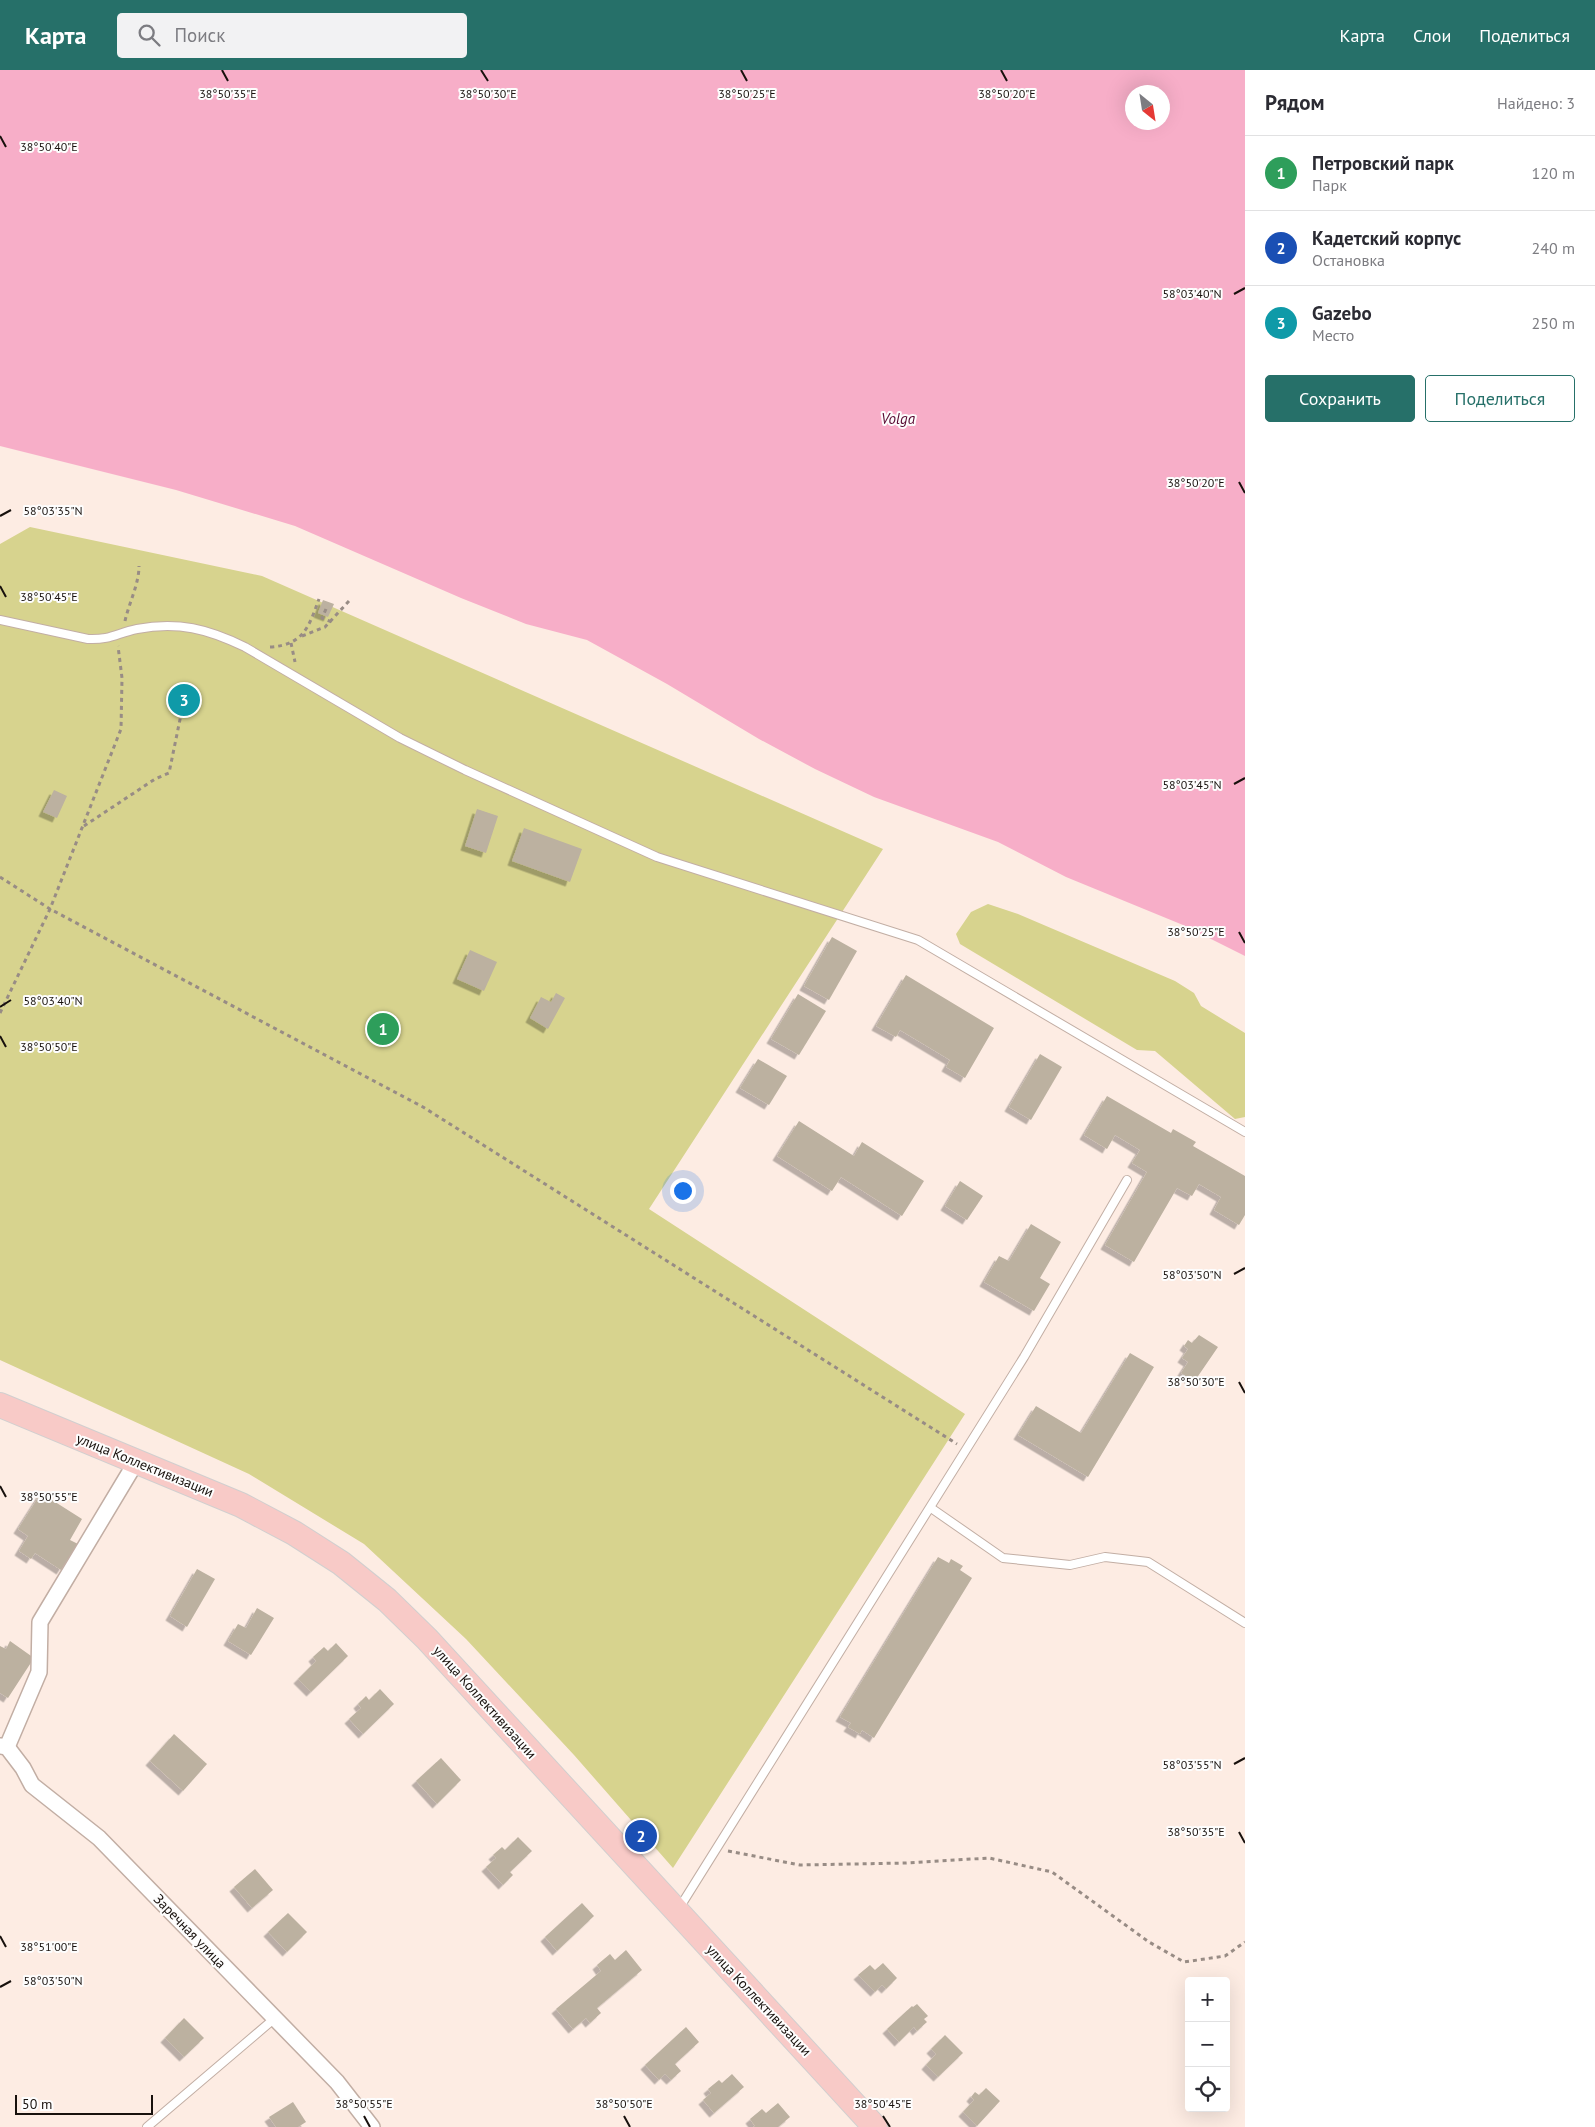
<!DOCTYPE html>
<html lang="ru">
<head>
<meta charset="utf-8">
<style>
	:root { --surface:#fff; --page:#f2f2f3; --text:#2b2b33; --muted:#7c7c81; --line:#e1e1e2; --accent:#267069 }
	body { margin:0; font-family:"PT Sans",sans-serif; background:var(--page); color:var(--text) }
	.controls { position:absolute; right:15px; bottom:15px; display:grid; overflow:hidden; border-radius:5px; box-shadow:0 5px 20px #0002 }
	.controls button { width:45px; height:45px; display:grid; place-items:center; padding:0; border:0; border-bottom:1px solid var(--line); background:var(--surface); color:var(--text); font:25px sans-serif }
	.compass { position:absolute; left:1125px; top:15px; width:45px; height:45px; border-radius:50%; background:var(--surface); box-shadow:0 5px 20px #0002; rotate:150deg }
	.scale { position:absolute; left:15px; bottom:12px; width:138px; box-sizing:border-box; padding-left:5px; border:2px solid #18110d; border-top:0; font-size:14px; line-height:18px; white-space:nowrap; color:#18110d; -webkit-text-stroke:4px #fdfdfd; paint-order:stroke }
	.you { position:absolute; left:682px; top:1120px; width:18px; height:18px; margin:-12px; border:4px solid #fff; border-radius:50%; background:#1a73e8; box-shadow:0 0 0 8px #1a73e833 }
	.badge { display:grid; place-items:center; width:32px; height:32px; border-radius:50%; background:var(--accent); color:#fff; font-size:16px; font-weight:700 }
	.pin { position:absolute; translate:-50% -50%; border:2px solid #fff; box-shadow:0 1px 5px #0006 }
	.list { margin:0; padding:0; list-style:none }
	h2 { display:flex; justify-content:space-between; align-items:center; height:65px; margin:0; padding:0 20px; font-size:21px }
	h2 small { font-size:16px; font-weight:400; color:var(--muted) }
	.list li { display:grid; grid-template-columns:32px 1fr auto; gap:15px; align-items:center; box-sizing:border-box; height:75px; padding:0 20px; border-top:1px solid var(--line) }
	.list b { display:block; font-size:19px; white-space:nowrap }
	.list p { margin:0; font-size:16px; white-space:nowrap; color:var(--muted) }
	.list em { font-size:16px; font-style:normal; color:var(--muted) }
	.actions { display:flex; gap:10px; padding:15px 20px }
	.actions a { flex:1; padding:11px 0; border:1px solid var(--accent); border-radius:5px; text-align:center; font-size:18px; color:var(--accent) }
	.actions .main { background:var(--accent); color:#fff }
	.icon { flex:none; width:28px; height:28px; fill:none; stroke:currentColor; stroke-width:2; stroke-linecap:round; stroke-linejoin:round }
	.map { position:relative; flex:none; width:1245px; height:2057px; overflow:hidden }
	header { display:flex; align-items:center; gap:30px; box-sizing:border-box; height:70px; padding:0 25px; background:var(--accent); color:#fff }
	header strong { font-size:24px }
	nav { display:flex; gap:28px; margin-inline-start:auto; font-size:18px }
	.search { width:350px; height:45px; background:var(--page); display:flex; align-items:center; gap:12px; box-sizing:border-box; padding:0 18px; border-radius:5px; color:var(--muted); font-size:19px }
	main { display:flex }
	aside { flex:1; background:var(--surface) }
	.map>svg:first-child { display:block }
	.green { fill:#d7d38e }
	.water { fill:#f7aec8; fill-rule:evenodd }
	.building { fill:#bcb1a0; filter:url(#shadow) }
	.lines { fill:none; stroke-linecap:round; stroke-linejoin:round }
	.lane-casing { stroke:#c2aea4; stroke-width:10 }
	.street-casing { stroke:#c2aea4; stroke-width:18 }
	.primary-casing { stroke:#d1cfcf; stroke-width:26 }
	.path { stroke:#988c85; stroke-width:3; stroke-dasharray:4 4; stroke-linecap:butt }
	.lane { stroke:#fff; stroke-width:8 }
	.street { stroke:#fff; stroke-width:15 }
	.primary { stroke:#f8cac7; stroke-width:24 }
	.ticks { fill:none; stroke:#18110d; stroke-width:2 }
	.labels { text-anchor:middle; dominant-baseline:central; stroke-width:4; stroke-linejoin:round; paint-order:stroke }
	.street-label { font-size:14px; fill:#18110d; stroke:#fdfdfd }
	.water-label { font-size:15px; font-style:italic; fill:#5a0b33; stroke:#fdfdfd }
	.ticks-label { font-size:12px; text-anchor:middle; fill:#18110d; stroke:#fdfdfd; stroke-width:4; stroke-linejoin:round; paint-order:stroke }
</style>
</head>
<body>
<header>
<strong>Карта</strong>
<div class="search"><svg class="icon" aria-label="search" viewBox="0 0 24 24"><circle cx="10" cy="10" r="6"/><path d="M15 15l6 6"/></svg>Поиск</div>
<nav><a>Карта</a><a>Слои</a><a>Поделиться</a></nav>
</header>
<main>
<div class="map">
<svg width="1245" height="2057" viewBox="0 0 1245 2057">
	<defs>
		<filter id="shadow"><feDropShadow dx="-4.5" dy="4.5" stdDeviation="0" flood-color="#0004"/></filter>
	</defs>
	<rect width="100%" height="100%" fill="#fdece3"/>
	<!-- green -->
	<g class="green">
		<polygon points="30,457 262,506 883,779 649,1139 965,1344 673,1798 574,1685 466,1569 364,1474 249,1404 0,1290 0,474"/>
		<polygon points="988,834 1018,844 1175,911 1194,923 1201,936 1245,963 1245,1047 1235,1049 1155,981 1137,980 960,874 956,864 971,842"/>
	</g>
	<!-- water -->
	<path class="water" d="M0 0H1245V886L1183 855 1066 807 998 772 874 727 815 699 759 669 667 614 587 570 526 554 461 528 295 456 176 420 0 376ZM1132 22H1162V52H1132Z"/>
	<!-- building -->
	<g class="building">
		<polygon points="323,530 334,534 328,547 318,543"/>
		<polygon points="54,720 67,726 57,748 43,742"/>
		<polygon points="477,739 498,746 486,783 465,776"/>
		<polygon points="524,758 582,779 570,812 512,791"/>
		<polygon points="832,867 857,881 829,930 804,916"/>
		<polygon points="470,880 497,892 484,921 457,909"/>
		<polygon points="906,905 994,958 965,1008 946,997 950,990 900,960 896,967 876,956"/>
		<polygon points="556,923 565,928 548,959 530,948 541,927 551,932"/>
		<polygon points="798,924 826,941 799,985 771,969"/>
		<polygon points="1040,984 1062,997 1031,1050 1009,1037"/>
		<polygon points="758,989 787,1006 769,1035 740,1018"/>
		<polygon points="1107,1026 1171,1063 1173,1059 1196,1072 1193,1076 1245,1106 1245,1145 1239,1155 1214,1140 1221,1127 1199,1114 1192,1126 1177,1118 1134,1192 1105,1175 1147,1102 1132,1093 1140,1080 1115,1065 1107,1079 1084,1065"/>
		<polygon points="799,1051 854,1086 862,1072 924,1111 902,1146 841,1107 832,1121 777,1086"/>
		<polygon points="960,1111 983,1126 967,1150 945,1136"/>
		<polygon points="1031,1154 1061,1172 1040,1208 1050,1214 1034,1241 984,1212 999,1186 1009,1191"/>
		<polygon points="1199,1265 1218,1277 1194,1312 1181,1303 1188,1292 1182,1288 1188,1279 1184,1276 1188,1270 1192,1273"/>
		<polygon points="1130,1283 1154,1297 1088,1407 1018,1365 1036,1336 1081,1363"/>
		<polygon points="41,1423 82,1449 70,1470 78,1474 61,1500 35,1483 31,1489 19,1481 28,1466 18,1459"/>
		<polygon points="938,1487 949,1493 951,1489 963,1496 960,1500 972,1508 874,1668 862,1660 860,1664 848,1657 851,1653 840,1647"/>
		<polygon points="197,1499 215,1509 187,1557 170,1546"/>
		<polygon points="257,1538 274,1548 251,1585 228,1571 238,1554 246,1558"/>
		<polygon points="10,1571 34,1588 8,1628 0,1623 0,1576 6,1579"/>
		<polygon points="336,1573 348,1586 311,1622 298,1609 316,1591 313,1587 324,1577 328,1581"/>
		<polygon points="380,1619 394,1634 363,1664 349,1649 361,1638 358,1634 366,1626 369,1630"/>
		<polygon points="174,1664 207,1694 183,1721 150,1691"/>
		<polygon points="441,1688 461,1710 437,1734 416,1711"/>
		<polygon points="518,1767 532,1781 510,1802 513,1805 503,1815 486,1797 496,1788 493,1785 502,1777 505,1780"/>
		<polygon points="255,1799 273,1820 252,1838 234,1817"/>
		<polygon points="582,1833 594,1846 557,1881 545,1867"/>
		<polygon points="288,1843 307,1862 287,1882 268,1862"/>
		<polygon points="626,1880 642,1900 597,1938 601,1943 590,1953 586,1948 573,1959 556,1939 601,1901 597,1895 610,1884 615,1890"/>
		<polygon points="883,1893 897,1908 886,1919 882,1915 875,1922 858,1905 870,1895 875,1900"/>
		<polygon points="917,1934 928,1946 924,1949 927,1952 917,1961 914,1957 899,1972 887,1959 912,1936 913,1937"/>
		<polygon points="184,1948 204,1968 184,1987 165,1968"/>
		<polygon points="686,1957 699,1972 675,1994 681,2001 671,2010 665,2004 659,2010 645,1995"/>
		<polygon points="945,1965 963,1983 938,2007 926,1995 936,1984 931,1979"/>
		<polygon points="732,2004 744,2017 714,2043 703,2030 711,2023 708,2019 719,2010 722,2013"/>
		<polygon points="986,2018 1000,2031 977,2056 963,2042 974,2030 971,2027 975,2022 979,2025"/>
		<polygon points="293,2032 306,2052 298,2057 276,2057 269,2047"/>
		<polygon points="778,2033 790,2047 778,2057 753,2057 755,2056 750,2049 762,2039 766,2043"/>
	</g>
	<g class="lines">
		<!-- lane casing -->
		<g class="lane-casing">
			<g id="lane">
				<path d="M0 550 88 569C111 570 117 563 137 559 178 551 208 559 245 577L400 668 465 700 657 787 918 870 1245 1062"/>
				<polyline points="931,1438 1003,1488 1070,1495 1105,1487 1148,1492 1245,1553"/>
				<polyline points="678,1840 1024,1287 1127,1110"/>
				<polyline points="147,2057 275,1948"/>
			</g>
		</g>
		<!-- street casing -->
		<g class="street-casing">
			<g id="street">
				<polyline points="0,1676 7,1677 23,1698 32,1715 99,1768 337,2012 372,2057"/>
				<polyline points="7,1677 39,1602 40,1552 136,1392"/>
			</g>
		</g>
		<!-- primary casing -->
		<g class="primary-casing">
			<polyline id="primary" points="0,1335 241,1435 294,1463 341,1493 387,1530 427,1569 875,2057"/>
		</g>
		<!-- path -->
		<g class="path">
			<polyline points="326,539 322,548 332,552"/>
			<path d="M125 551C129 533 139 514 139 496"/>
			<polyline points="302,566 325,557 349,531"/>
			<polyline points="291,573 295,592"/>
			<path d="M270 577C304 575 309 556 319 529"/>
			<polyline points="84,756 155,709 169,703 184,630"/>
			<polyline points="0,807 50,839 423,1037 957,1374"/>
			<polyline points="0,943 50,839 121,659 122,608 118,576"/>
			<polyline points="728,1781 800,1795 906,1793 989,1788 1052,1802 1149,1872 1184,1892 1225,1886 1245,1872"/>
		</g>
		<!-- lane -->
		<use href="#lane" class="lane"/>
		<!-- street -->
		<use href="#street" class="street"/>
		<!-- primary -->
		<use href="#primary" class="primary"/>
	</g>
	<!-- ticks -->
	<path class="ticks" d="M222 0 228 11M481 0 488 11M741 0 747 11M1001 0 1007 11M0 66 6 77M1234 224 1245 218M1239 412 1245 423M0 446 11 440M0 516 6 527M1234 714 1245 708M1239 862 1245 873M0 937 11 930M0 966 6 977M1234 1204 1245 1198M1239 1312 1245 1323M0 1416 6 1427M1234 1694 1245 1688M1239 1762 1245 1773M0 1866 6 1877M0 1917 11 1911M364 2046 370 2057M624 2046 630 2057M883 2046 890 2057"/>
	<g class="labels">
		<!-- street labels -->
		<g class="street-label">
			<text transform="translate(145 1395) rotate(22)">улица Коллективизации</text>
			<text transform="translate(485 1632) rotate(48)">улица Коллективизации</text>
			<text transform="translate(190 1861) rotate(46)">Заречная улица</text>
			<text transform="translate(759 1930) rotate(47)">улица Коллективизации</text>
		</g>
		<!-- water labels -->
		<g class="water-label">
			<text x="898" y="348">Volga</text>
		</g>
	</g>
	<g class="ticks-label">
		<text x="228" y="28">38°50'35"E</text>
		<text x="747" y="28">38°50'25"E</text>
		<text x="488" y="28">38°50'30"E</text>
		<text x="1007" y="28">38°50'20"E</text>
		<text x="49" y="81">38°50'40"E</text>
		<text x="1192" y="228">58°03'40"N</text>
		<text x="1196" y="417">38°50'20"E</text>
		<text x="53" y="445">58°03'35"N</text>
		<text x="49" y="531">38°50'45"E</text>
		<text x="1192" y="719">58°03'45"N</text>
		<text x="1196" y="866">38°50'25"E</text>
		<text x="53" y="935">58°03'40"N</text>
		<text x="49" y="981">38°50'50"E</text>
		<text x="1192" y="1209">58°03'50"N</text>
		<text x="1196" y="1316">38°50'30"E</text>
		<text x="49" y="1431">38°50'55"E</text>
		<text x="1192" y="1699">58°03'55"N</text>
		<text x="1196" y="1766">38°50'35"E</text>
		<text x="49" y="1881">38°51'00"E</text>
		<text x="53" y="1915">58°03'50"N</text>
		<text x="364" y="2038">38°50'55"E</text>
		<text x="624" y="2038">38°50'50"E</text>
		<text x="883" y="2038">38°50'45"E</text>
	</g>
</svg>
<div class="controls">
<button>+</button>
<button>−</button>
<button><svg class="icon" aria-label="locate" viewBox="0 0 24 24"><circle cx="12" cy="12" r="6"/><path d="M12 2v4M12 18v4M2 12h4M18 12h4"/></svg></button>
</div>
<svg class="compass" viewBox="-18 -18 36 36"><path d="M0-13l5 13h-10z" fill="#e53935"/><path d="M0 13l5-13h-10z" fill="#7c7c81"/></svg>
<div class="scale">50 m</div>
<div class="you"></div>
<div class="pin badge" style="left:383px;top:959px;background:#2e9e5b">1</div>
<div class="pin badge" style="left:641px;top:1766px;background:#1a4fb4">2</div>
<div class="pin badge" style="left:184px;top:630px;background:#0f9aa8">3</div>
</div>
<aside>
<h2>Рядом<small>Найдено: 3</small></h2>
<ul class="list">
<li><span class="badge" style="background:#2e9e5b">1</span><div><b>Петровский парк</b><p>Парк</p></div><em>120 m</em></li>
<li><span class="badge" style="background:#1a4fb4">2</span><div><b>Кадетский корпус</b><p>Остановка</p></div><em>240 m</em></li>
<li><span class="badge" style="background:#0f9aa8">3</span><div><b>Gazebo</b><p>Место</p></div><em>250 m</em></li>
</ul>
<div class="actions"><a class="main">Сохранить</a><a>Поделиться</a></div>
</aside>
</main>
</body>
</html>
